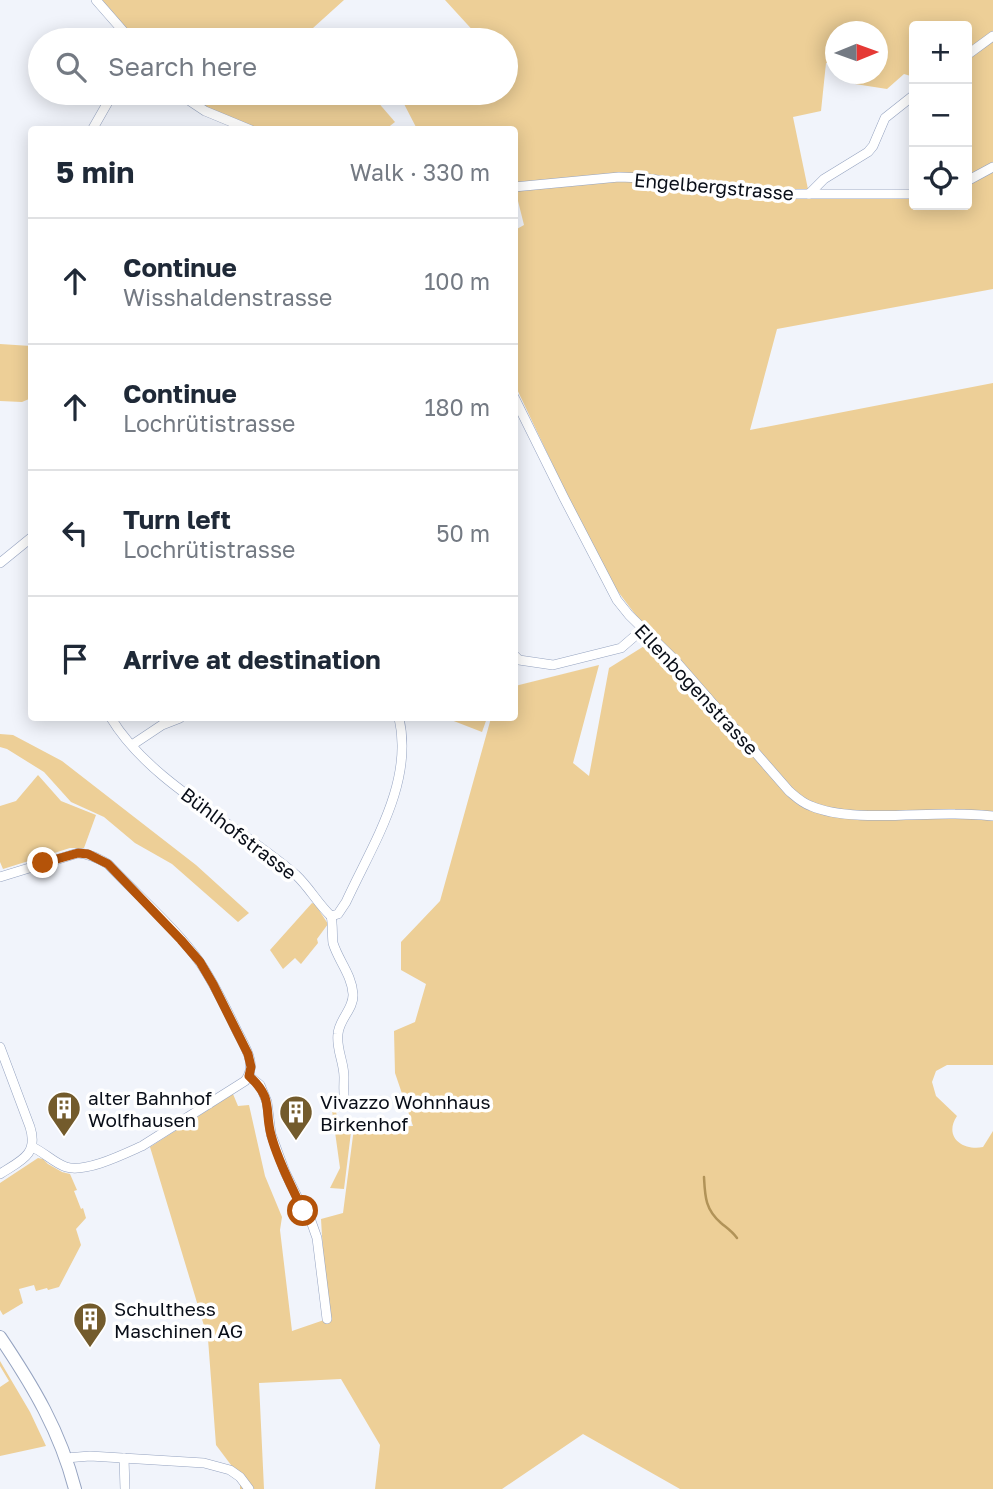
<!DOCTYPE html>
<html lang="en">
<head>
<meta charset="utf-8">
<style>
	:root { --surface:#fff; --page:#f2f2f3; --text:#1f2937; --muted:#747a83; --line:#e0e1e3 }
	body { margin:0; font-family:"Golos Text",sans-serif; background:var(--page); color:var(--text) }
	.controls { position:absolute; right:21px; top:21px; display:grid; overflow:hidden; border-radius:7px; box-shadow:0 4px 18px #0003 }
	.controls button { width:63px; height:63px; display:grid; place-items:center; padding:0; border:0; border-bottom:2px solid var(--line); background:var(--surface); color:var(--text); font:35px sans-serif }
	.compass { position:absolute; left:825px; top:21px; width:63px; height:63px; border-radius:50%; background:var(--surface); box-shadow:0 4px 18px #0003; rotate:89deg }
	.stop { position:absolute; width:21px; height:21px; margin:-16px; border:5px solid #b45309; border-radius:50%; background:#fff }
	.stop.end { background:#b45309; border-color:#fff; box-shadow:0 2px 7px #0008 }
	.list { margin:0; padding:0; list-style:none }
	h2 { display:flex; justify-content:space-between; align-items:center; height:91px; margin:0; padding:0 28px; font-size:30px }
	h2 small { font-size:23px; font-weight:400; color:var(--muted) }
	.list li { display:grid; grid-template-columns:46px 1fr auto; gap:21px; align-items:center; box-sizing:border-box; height:126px; padding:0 28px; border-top:2px solid var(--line) }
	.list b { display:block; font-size:26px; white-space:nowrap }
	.list p { margin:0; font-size:23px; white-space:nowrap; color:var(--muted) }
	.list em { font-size:23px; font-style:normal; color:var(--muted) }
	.icon { flex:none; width:38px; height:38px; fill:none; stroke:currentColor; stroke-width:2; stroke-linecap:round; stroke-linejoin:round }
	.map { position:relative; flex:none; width:993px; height:1489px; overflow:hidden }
	.search { position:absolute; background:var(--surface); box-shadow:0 4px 18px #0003; left:28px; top:28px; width:490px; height:77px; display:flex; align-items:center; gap:18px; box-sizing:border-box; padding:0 24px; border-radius:38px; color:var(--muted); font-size:26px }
	.panel { position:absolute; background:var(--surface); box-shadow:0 4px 18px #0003; left:28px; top:126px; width:490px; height:595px; border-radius:7px }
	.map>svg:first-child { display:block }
	.green { fill:#edcf97; fill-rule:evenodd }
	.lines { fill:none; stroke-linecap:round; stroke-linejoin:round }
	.stream { stroke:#b19358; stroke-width:2.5 }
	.street-casing { stroke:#95a3c0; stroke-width:10 }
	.secondary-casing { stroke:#95a3c0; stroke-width:14 }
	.street { stroke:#fff; stroke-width:9 }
	.secondary { stroke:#fff; stroke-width:12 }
	.route { stroke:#b45309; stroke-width:9 }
	.labels { text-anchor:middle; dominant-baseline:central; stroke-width:7; stroke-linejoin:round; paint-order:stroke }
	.street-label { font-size:19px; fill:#090e18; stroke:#fff }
	.poi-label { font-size:19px; fill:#090e18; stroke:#fff; text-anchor:start }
</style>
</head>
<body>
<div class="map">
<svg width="993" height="1489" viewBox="0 0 993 1489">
	<rect width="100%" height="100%" fill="#f1f4fb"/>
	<!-- green -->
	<g class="green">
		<polygon points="96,0 344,0 313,28 323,40 131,40"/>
		<path d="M445 0H993V289L777 329 750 430 993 383V1065H947L936 1071 932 1082 936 1096 957 1116C943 1137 963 1151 983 1147L993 1131V1489H680L583 1434 502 1489H375L380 1445 341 1379 259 1383 264 1489H240V1477L216 1445 208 1339 150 1147 233 1094 238 1106 249 1105 265 1176 282 1217 280 1230 292 1331 327 1319 321 1219 343 1213 354 1128 413 1126 395 1073 394 1031 415 1022 426 984 401 970V942L440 901 491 718H514L515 686 599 665 573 763 589 776 609 668 657 638 641 622 613 585 567 495 515 385V230L524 225 515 189 514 130 417 129 403 102 413 93H506V40H472L477 35ZM914 26H967V205H914V194H809L793 117 821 111 826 63H835L836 32H878V74H856L855 84 887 89 904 74 914 77Z"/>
		<polygon points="178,93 370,93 395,122 386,129 251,129"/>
		<polygon points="0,344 31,346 32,382 29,399 22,402 0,401"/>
		<polygon points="446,718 487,718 482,732"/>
		<polygon points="0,734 13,735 62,761 196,865 249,913 238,922 172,864 135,843 104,817 71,802 44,772 7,749 0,747"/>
		<polygon points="38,775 61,801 96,815 84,848 70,848 3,869 0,862 0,806 16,801"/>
		<polygon points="312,903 315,904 328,924 317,939 318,943 301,964 295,958 283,969 270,950"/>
		<polygon points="335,1100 338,1129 351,1132 344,1189 330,1188 340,1168 331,1103"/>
		<polygon points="38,1158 43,1159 48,1164 62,1172 70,1174 77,1190 74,1191 81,1209 83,1208 86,1218 76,1229 81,1245 59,1287 48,1290 47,1288 36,1291 34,1285 19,1289 23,1303 3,1315 0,1310 0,1183"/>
		<polygon points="0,1361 30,1412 46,1446 0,1456 0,1387 9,1381 0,1366"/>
	</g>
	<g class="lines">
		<!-- stream -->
		<path class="stream" d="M704 1177C705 1196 705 1209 721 1223 727 1228 732 1231 737 1238"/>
		<!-- street casing -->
		<g class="street-casing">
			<g id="street">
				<polyline points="96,0 131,40"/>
				<polyline points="967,55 993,36"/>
				<polyline points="178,93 205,111 251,130"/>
				<polyline points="92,130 108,102 117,93"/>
				<polyline points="967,181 993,167"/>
				<polyline points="514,187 619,177 644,178 733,191 765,194 914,194"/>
				<polyline points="809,194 824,179 868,152 873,146 885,118 914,95"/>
				<path d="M514 397 564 498 617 600 629 615 673 658 789 791C796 797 802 803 811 806 848 822 914 813 955 814 968 814 981 815 993 816"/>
				<polyline points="0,563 32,537"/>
				<polyline points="514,655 519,660 553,665 621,648 643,629"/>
				<path d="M111 718C150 783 239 825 296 875 309 887 318 904 331 916L338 914 346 902C372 845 414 783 399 718"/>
				<polyline points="132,745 162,725 180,718"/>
				<path d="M0 877 78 853C90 854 98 858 108 864 137 895 177 929 201 964 215 985 226 1008 237 1031 245 1047 258 1065 245 1081L142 1146C124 1154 86 1173 66 1167 54 1163 44 1152 32 1147"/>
				<path d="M331 916C333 923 332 937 333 943 338 960 352 975 353 994 354 1009 339 1019 338 1034 336 1049 344 1062 344 1077 344 1087 343 1093 345 1104"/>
				<path d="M0 1047 30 1127C39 1155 20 1161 0 1174"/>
				<polyline points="249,1076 260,1085 267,1102 271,1134 285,1172 304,1211 311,1221 317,1238 327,1319"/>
				<polyline points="66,1458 90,1456 204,1463 230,1470 240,1477 249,1489"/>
				<polyline points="124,1458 125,1489"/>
			</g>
		</g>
		<!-- secondary casing -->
		<g class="secondary-casing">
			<path id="secondary" d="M0 1337C33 1386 60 1431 75 1489"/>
		</g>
		<!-- street -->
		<use href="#street" class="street"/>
		<!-- secondary -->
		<use href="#secondary" class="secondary"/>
	</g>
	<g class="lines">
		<!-- route -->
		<path class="route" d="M43 863 78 853 88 854 108 864 181 940 200 962 213 984 248 1054 251 1067 249 1076C274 1099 264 1108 271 1135 278 1162 292 1187 303 1211"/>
	</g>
	<!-- icons -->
	<defs>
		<g id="building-pin" transform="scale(1.75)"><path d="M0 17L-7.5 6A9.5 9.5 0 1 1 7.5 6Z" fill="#735b2c" stroke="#fff"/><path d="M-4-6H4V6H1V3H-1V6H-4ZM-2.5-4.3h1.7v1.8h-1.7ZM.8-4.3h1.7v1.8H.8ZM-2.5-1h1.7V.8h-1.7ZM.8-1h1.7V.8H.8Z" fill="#fff"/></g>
	</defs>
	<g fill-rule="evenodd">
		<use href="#building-pin" x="64" y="1108"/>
		<use href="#building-pin" x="296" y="1112"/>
		<use href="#building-pin" x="90" y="1319"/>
	</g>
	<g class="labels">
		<!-- street labels -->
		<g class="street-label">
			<text transform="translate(714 186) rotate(5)">Engelbergstrasse</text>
			<text transform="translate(697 689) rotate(47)">Ellenbogenstrasse</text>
			<text transform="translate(239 833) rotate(37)">Bühlhofstrasse</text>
		</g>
		<!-- poi labels -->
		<g class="poi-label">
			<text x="88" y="1097">alter Bahnhof<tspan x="88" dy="22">Wolfhausen</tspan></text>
			<text x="320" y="1101">Vivazzo Wohnhaus<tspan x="320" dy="22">Birkenhof</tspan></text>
			<text x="114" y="1308">Schulthess<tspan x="114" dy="22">Maschinen AG</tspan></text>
		</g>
	</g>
</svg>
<div class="controls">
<button>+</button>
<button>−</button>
<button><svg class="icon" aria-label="locate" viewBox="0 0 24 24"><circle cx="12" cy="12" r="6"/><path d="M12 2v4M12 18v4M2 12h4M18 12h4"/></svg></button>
</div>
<svg class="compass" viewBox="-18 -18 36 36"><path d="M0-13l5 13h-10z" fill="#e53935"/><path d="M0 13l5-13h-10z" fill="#747a83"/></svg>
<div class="stop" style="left:303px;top:1211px"></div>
<div class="stop end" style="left:43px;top:863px"></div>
<div class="search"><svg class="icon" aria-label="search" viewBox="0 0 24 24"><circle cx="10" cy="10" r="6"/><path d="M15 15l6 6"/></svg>Search here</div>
<section class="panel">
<h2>5 min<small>Walk · 330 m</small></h2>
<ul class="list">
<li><svg class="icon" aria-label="ahead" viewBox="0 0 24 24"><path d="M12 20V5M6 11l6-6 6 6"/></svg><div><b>Continue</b><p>Wisshaldenstrasse</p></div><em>100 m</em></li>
<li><svg class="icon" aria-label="ahead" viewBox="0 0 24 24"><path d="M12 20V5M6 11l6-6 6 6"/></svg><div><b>Continue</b><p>Lochrütistrasse</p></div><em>180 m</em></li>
<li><svg class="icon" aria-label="left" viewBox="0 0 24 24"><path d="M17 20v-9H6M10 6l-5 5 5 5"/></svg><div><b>Turn left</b><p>Lochrütistrasse</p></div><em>50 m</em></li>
<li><svg class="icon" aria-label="arrive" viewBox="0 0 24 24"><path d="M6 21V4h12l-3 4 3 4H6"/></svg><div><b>Arrive at destination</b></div></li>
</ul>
</section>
</div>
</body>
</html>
